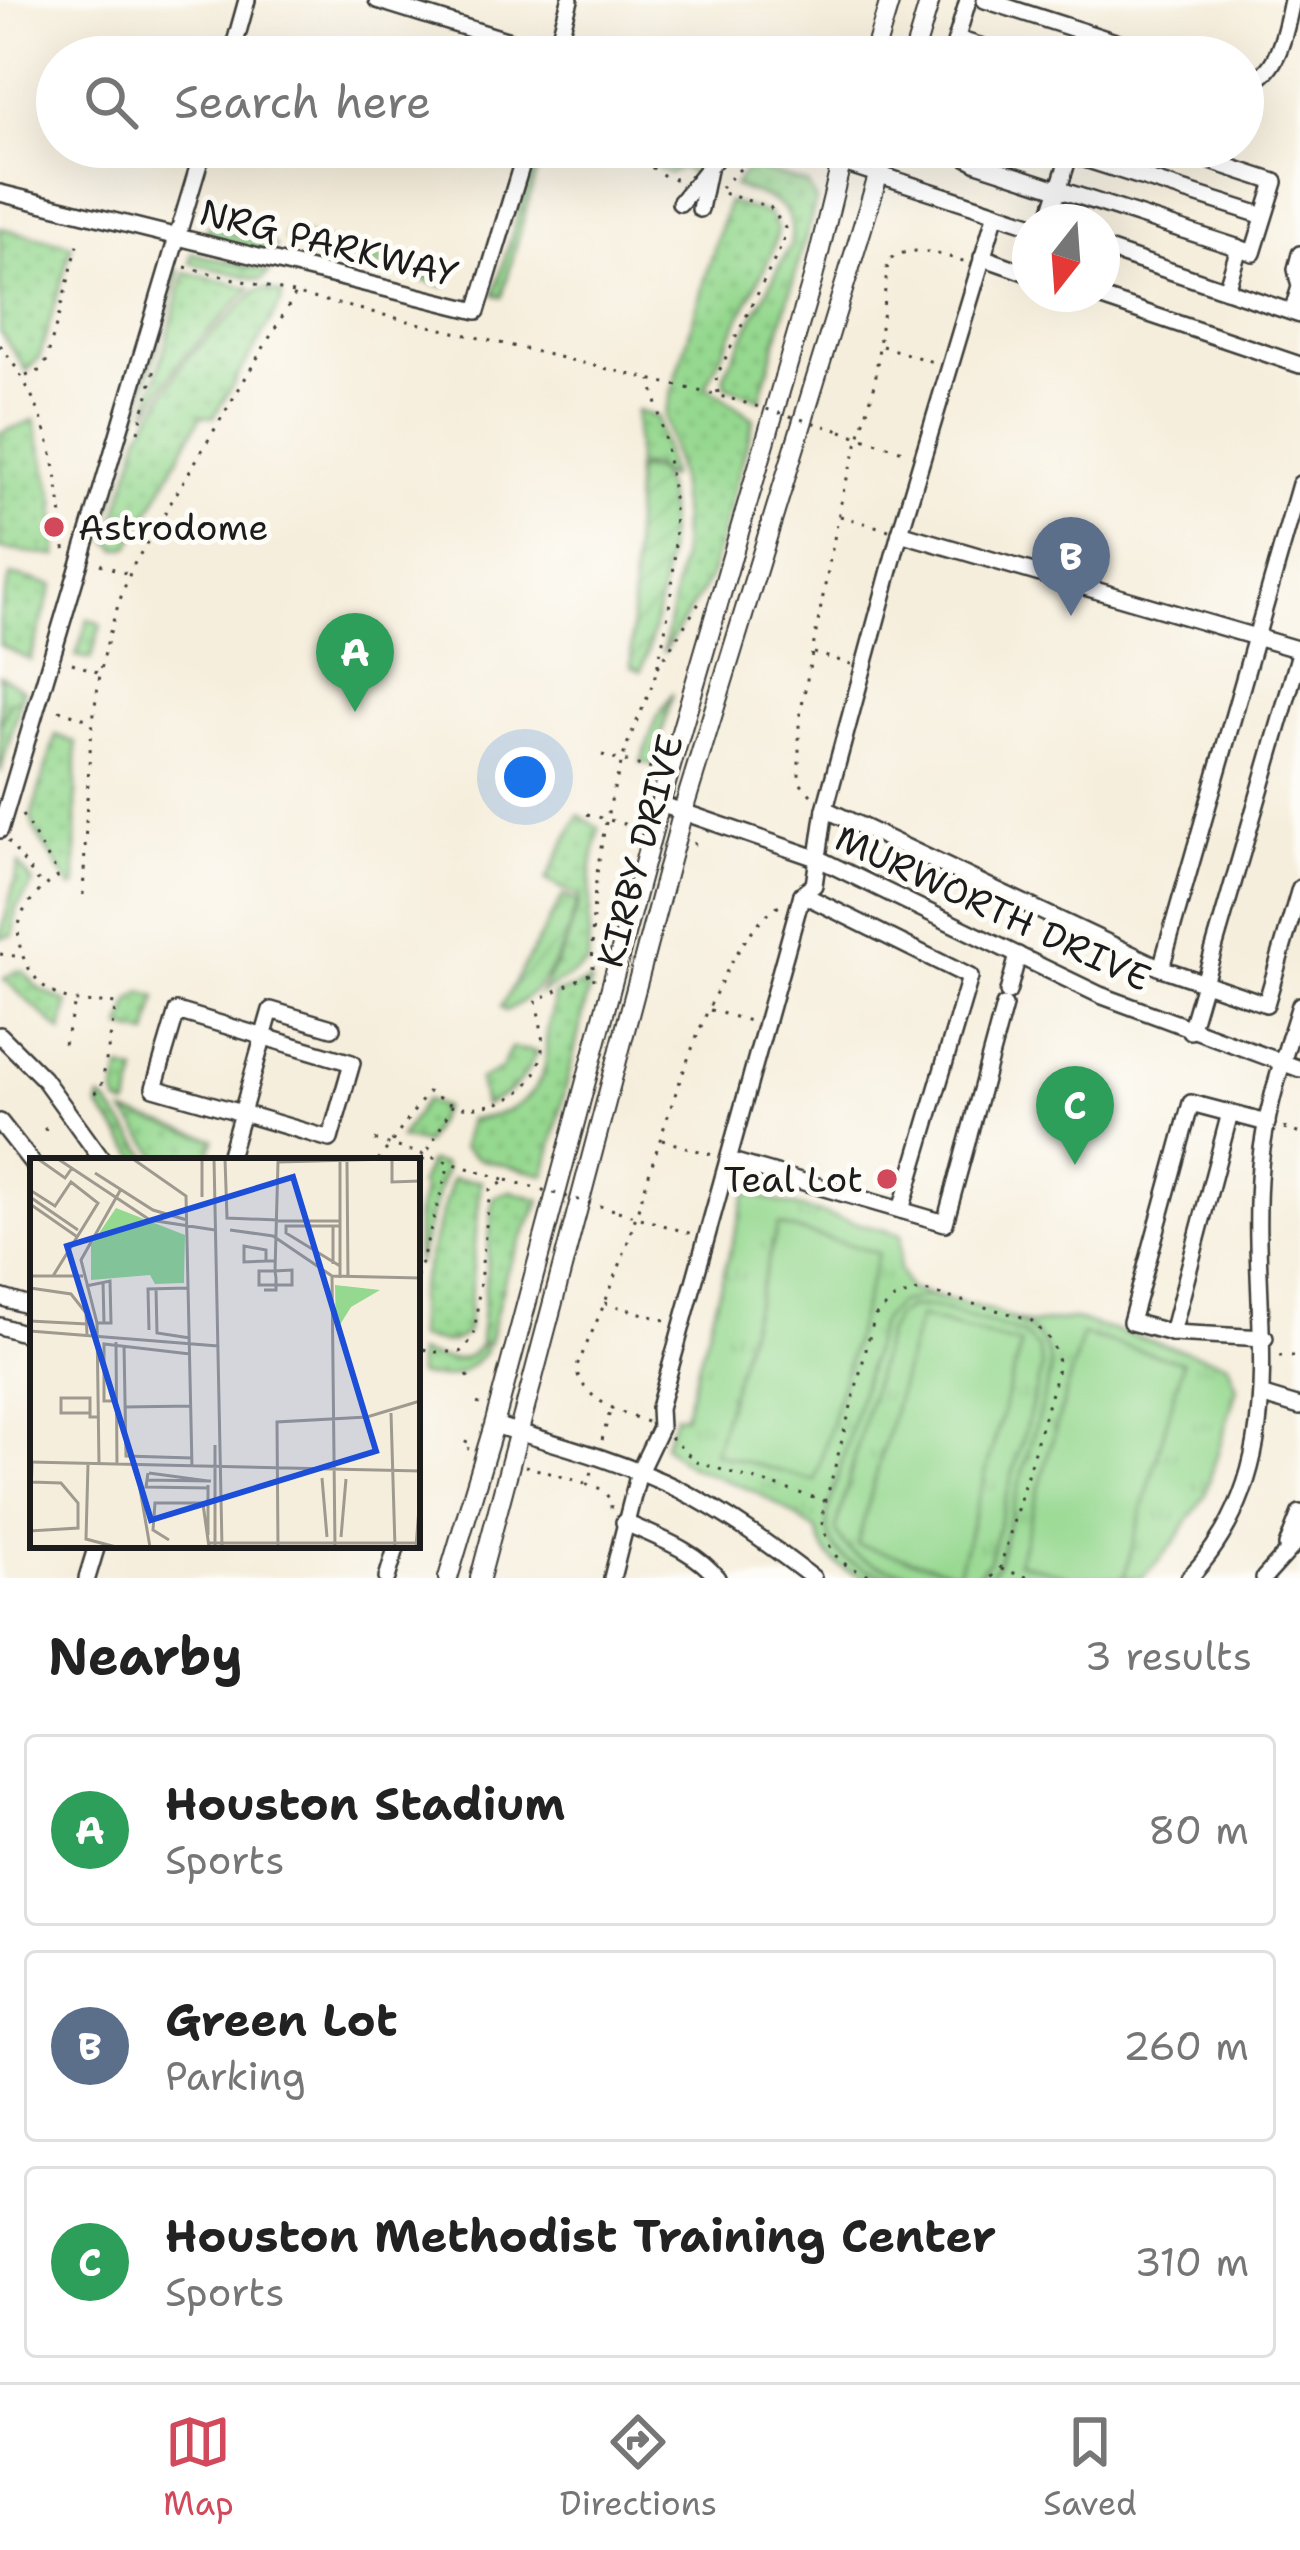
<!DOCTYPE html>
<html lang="en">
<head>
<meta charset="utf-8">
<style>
	:root { --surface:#fff; --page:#f6f6f6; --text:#222; --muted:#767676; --line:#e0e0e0; --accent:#d1495b }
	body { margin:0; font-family:"Shantell Sans",sans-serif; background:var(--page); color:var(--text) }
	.compass { position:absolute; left:1012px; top:204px; width:108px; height:108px; border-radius:50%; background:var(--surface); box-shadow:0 12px 48px #0002; rotate:197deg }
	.you { position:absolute; left:525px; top:777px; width:42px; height:42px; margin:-30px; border:9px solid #fff; border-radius:50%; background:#1a73e8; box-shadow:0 0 0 18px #1a73e833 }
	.badge { display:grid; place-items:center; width:78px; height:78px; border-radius:50%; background:var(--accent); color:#fff; font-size:39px; font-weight:700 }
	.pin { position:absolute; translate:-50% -99px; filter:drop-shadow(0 3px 6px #0008) }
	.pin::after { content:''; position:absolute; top:63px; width:42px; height:36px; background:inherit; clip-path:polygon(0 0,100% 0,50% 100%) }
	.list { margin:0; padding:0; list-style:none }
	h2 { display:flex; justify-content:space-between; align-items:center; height:156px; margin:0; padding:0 48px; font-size:51px }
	h2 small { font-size:39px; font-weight:400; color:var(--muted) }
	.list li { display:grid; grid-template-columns:78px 1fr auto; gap:36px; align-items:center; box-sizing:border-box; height:192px; margin:0 24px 24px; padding:0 24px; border:3px solid var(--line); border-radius:12px }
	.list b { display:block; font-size:45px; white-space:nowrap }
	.list p { margin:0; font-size:39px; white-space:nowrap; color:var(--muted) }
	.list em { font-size:39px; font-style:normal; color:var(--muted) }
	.icon { flex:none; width:66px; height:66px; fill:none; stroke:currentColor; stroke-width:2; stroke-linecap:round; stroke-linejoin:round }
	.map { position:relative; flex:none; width:1300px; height:1578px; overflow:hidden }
	.search { position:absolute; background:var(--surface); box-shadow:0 12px 48px #0002; left:36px; right:36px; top:36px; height:132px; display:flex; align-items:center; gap:30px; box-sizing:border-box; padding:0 42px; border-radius:66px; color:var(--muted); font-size:45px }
	.sheet { height:804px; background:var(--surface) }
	nav { display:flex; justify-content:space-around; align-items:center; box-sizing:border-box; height:168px; border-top:3px solid var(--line); background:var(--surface); font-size:33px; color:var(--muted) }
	nav a { display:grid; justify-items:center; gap:6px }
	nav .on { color:var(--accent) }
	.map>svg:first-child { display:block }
	.grass { fill:url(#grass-dots); stroke:#587a56; stroke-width:3 }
	.park { fill:url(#park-tufts); stroke:#587a56; stroke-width:3 }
	.garden { fill:url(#garden-furrows); stroke:#587a56; stroke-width:3 }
	.pitch { fill:#95d88f; stroke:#587a56; stroke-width:3 }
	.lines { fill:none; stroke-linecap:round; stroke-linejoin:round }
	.minor-casing { stroke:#3d3c39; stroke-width:20 }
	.major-casing { stroke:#3d3c39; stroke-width:22 }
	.path { stroke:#3d3c39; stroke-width:3; stroke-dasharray:3 9; stroke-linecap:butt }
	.minor { stroke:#fff; stroke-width:15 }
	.major { stroke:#fff; stroke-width:18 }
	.path-bridge { stroke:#3d3c39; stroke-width:3; stroke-dasharray:3 9; stroke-linecap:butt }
	.poi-dot { fill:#d1495b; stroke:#fdfcf7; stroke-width:4.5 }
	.labels { text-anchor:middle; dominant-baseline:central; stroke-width:10; stroke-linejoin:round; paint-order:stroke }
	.street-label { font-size:36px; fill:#1c1c1c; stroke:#fdfcf7 }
	.poi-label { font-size:36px; fill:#1c1c1c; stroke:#fdfcf7; text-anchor:start }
	.inset-road { fill:none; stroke:#9f9a8f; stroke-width:3 }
	.view { fill:#1d4ed8; fill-opacity:0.15; stroke:#1d4ed8; stroke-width:6 }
	.inset-edge { fill:none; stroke:#1c1c1c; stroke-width:6 }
</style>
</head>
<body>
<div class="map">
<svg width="1300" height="1578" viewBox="0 0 1300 1578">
	<defs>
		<pattern id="grass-dots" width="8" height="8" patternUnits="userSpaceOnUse" patternTransform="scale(3)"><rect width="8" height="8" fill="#95d88f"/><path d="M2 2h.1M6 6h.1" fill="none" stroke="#80b97b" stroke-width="1.8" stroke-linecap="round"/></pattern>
		<pattern id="park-tufts" width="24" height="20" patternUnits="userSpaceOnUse" patternTransform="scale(3)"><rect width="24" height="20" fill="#95d88f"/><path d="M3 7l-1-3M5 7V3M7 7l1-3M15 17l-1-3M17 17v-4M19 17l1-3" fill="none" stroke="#80b97b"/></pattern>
		<pattern id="garden-furrows" width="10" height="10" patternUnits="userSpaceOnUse" patternTransform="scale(3)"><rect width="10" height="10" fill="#95d88f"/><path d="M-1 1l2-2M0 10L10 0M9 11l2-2" fill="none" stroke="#80b97b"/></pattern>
	</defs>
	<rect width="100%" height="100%" fill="#fdfcf7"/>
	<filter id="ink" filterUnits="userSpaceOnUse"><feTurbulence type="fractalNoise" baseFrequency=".00833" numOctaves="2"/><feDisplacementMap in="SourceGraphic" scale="24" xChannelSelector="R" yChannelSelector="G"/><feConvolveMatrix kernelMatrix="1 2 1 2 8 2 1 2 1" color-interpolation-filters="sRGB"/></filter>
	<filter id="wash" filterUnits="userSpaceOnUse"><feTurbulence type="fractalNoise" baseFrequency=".004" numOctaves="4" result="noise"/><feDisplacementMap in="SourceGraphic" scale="48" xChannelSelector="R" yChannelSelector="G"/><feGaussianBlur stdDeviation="2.7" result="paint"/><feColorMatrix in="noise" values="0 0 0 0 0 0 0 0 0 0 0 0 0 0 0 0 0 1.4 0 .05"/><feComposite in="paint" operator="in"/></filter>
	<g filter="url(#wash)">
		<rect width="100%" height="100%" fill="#f6eedc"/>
		<!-- grass -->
		<g class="grass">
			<polygon points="538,147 543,147 502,297 494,294"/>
			<polygon points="641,147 705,147 711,152 696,176 681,168 669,173 638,157"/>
			<path d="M748 166 807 184 816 201 760 399 726 386 724 375 790 246C800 203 767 198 734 186Z"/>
			<polygon points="728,202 769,214 778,230 771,255 706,386 754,419 710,578 663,653 681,557 682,519 678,477 665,415"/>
			<polygon points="209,226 276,246 271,253 205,234"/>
			<polygon points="0,228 72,245 40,356 27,371 0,332"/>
			<polygon points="287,230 449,279 445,286 285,240"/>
			<polygon points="192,253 270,272 261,280 190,263"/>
			<polygon points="174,269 179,271 102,540 98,539"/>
			<polygon points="185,272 251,288 181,360 147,412"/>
			<polygon points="266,289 282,294 281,303 214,417 201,416 130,547 118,549 109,542 141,432 184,362 257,290"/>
			<polygon points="636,411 657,417 670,476 665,477 655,467 636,466"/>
			<polygon points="34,420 55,501 57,556 0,549 0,433"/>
			<polygon points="11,575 53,585 30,660 0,645 0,612"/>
			<polygon points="88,619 101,624 91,659 76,656"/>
			<polygon points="0,675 24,690 21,698 10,703 0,726"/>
			<polygon points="673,693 653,765 641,762 656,720"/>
			<polygon points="56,735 76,743 76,886 71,888 35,831 31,817"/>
			<polygon points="579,815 599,828 591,871 588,965 540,994 565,947 579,903 579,897 546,880"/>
			<polygon points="19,864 33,883 16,909 13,935 0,938"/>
			<polygon points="16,971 23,971 38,988 68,1003 62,1032 4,979"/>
			<path d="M591 981 545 1175 479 1159 462 1147 469 1119C502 1118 533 1104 544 1070 548 1057 545 1045 547 1032 549 1018 555 1011 553 995Z"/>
			<polygon points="142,992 157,997 148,1035 122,1028 131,1000"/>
			<path d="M511 1048 536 1052C525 1080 512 1094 484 1105L479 1080 501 1069Z"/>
			<polygon points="121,1069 137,1073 128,1107 118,1103 115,1094"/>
			<polygon points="100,1098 108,1104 152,1161 140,1161 99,1107"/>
			<polygon points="425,1100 443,1107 425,1144 400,1138"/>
			<polygon points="125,1113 214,1139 208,1161 162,1161"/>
			<polygon points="429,1162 443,1165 445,1169 417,1265 417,1216 423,1191 419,1185"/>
			<path d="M452 1179 481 1181 467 1331C454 1349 436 1341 417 1338V1297Z"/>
			<polygon points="510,1191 541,1200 507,1270 488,1346 480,1341 492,1209 494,1197"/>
			<path d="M480 1344 486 1351C464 1375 449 1382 417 1375V1353C439 1359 467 1368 480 1344Z"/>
		</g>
		<!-- park -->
		<g class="park">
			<polygon points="21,698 20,703 0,773 0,726 10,702"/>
			<path d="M746 1193 901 1235 899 1269 909 1289 1031 1324 1073 1319 1228 1363 1237 1388 1205 1495 1174 1543 1142 1578H868C841 1571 824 1559 817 1531 799 1519 780 1504 759 1494 727 1477 690 1475 664 1445L676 1415 684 1416Z"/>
		</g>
		<!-- garden -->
		<g class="garden">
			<path d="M635 469 656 471C685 502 656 633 641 671L631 666Z"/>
			<path d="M563 896 577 901C566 945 549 990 506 1011L501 1007Z"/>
		</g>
		<!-- pitch -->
		<g class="pitch">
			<polygon points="778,1225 878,1253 815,1481 714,1453"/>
			<path d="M927 1296C969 1303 1061 1319 1049 1377L997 1565 987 1578H975L989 1561 1042 1368 1038 1349 1022 1333 934 1307H910L896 1316 887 1331 836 1530C850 1567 895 1569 929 1578 886 1578 820 1570 828 1512L880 1323 898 1303Z"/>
			<polygon points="919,1317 1021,1345 958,1573 857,1545"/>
			<polygon points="1082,1335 1183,1362 1124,1578 1075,1578 1018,1562"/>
		</g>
	</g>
	<g filter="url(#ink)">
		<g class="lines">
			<!-- minor casing -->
			<g class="minor-casing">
				<g id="minor">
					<polyline points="377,0 561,57"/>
					<polyline points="985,0 1162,57"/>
					<polyline points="957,39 1015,57"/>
					<polyline points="231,57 247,0"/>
					<polyline points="554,57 570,0"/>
					<polyline points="951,57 968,0"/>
					<path d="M1243 82C1278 81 1286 28 1292 0"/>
					<polyline points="795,147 1030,224"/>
					<polyline points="948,147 977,163 1239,248 1226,290"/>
					<polyline points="1047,147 1264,216"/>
					<polyline points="1168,147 1275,182 1253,253 1239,248"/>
					<polyline points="0,193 477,311 527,147"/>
					<polyline points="680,203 725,147"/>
					<polyline points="700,209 708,170"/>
					<polyline points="1048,222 1072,147"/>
					<polyline points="1102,248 1300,315"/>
					<polyline points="982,257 1030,274"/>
					<polyline points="1090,294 1300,365"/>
					<polyline points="1292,312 1300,287 1296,269 1300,254"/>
					<polyline points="900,533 1300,650"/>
					<polyline points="660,804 819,859 1100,995 1300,1069"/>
					<polyline points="825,809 1161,968 1266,1004 1300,888"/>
					<polyline points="0,830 204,147"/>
					<polyline points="802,894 970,977 901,1210"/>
					<polyline points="1161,968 1300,484"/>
					<polyline points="1008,992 1018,955"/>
					<polyline points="1190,1031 1300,653"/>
					<polyline points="0,1035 43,1078 103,1161"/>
					<polyline points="0,1122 33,1164"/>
					<polyline points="728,1160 945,1223 1004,1006"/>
					<path d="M228 1161 242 1113 330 1139 352 1063 177 1011 154 1088 242 1113C252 1078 261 1044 271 1010L332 1028"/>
					<polyline points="0,1297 33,1307"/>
					<polyline points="0,1326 33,1336"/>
					<polyline points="1172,1333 1230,1113"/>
					<polyline points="1265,1338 1172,1333 1131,1322 1191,1103 1267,1123"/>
					<polyline points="1267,1397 1300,1407"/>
					<path d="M494 1425C557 1444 621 1461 680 1490 728 1514 771 1546 813 1578"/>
					<path d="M624 1522C655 1537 696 1550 717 1578"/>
					<polyline points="1287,1546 1300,1513"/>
					<polyline points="87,1578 97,1545"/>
					<polyline points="387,1578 397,1545"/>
					<polyline points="612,1578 639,1472 660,1428 659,1408 802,894 814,885 825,809 900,533 996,213"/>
					<path d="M1189 1578C1300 1460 1247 1313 1260 1166 1265 1111 1284 1057 1300 1005"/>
					<polyline points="1264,1578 1300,1538"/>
				</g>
			</g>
			<!-- major casing -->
			<g class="major-casing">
				<g id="major">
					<polyline points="873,57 890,0"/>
					<polyline points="913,57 930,0"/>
					<polyline points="448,1578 494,1425 660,804 813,278 845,147"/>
					<polyline points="480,1578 683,811 887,147"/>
				</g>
			</g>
			<!-- path -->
			<g class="path">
				<polyline points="622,147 663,175 681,181"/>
				<polyline points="721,188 745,164"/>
				<polyline points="185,267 732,399"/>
				<path d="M0 345C53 414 58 474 66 558"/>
				<polyline points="882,346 936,363"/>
				<polyline points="26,376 39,371 46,362 79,241"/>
				<polyline points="718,393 716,377 783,243 785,228 770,207 719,192"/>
				<polyline points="841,431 909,453"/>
				<polyline points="138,432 156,365"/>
				<polyline points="840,516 889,530"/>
				<polyline points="100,564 128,574"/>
				<polyline points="814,653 851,664"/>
				<polyline points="72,663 97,672"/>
				<polyline points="658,667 701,600"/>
				<polyline points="59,710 89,720"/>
				<polyline points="602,755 652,769"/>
				<path d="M811 795 799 782V721L843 492 875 384 888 261C912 242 939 255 967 262"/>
				<polyline points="587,814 635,827"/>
				<path d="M22 815 59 876C46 885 34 894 25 909 7 939 29 983 59 996 77 1004 97 1002 116 1004L101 1089 93 1094"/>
				<polyline points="8,841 42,886"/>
				<polyline points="693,843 697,845"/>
				<path d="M83 895C89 775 85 679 133 566L295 295"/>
				<polyline points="0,954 22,957"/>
				<path d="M594 980C587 906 602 825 624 754 633 725 650 698 657 668 684 554 679 492 651 380"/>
				<polyline points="710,1010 753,1022"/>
				<polyline points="64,1044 75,1003"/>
				<polyline points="1284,1128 1300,1134"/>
				<polyline points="44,1130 51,1125"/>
				<polyline points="375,1140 507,1180 490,1190 474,1337 460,1352 433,1352 417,1347"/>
				<polyline points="662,1140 716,1156"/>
				<polyline points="378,1161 428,1092 452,1105"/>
				<path d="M417 1171 452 1106C493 1112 536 1097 542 1050 544 1034 539 1017 536 1001L593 972"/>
				<polyline points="618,1211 692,1234"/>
				<polyline points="417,1277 449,1164"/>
				<polyline points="605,1303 665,1320"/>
				<polyline points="1279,1356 1300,1356"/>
				<polyline points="467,1375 469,1378"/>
				<polyline points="478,1405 481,1397"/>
				<path d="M647 1422C618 1410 585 1402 576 1369 591 1333 609 1296 622 1259 649 1182 711 939 783 903"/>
				<polyline points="670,1437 696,1462 826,1501"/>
				<polyline points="602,1440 611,1408"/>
				<polyline points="467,1441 463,1447 469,1449"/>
				<polyline points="525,1466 585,1483"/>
				<polyline points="592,1472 587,1484 601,1489 611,1500 611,1513"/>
				<polyline points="1001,1569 1030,1578"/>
				<path d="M880 1578C840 1566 831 1560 821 1519L875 1316 895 1298 921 1290 1030 1319 1052 1342 1059 1365 1000 1568 991 1578"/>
			</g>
			<!-- minor -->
			<use href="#minor" class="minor"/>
			<!-- major -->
			<use href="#major" class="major"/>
			<!-- path-bridge -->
			<g class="path-bridge">
				<polyline points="732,399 841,431"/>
				<polyline points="507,1180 618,1211"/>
			</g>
		</g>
	</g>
	<!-- markers -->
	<g class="poi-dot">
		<circle cx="54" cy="527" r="12"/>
		<circle cx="887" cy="1179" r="12"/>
	</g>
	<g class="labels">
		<!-- street labels -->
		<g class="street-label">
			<text transform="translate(329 243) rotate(14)">NRG PARKWAY</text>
			<text transform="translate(640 851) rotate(-75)">KIRBY DRIVE</text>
			<text transform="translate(993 908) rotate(25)">MURWORTH DRIVE</text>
		</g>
		<!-- poi labels -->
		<g class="poi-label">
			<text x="78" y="527">Astrodome</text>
			<text x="863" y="1179" text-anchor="end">Teal Lot</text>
		</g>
	</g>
	<!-- overview -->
	<g transform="translate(30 1158)">
		<rect width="390" height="390" fill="#f6eedc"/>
		<path d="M86 50 155 77 154 125 125 126 120 117 61 122V87ZM305 127 350 132 321 149 306 173Z" fill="#95d88f"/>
		<path d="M116 70 117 113 98 114 97 71ZM68 76H87L88 119H69ZM127 79H146L147 122H128Z" fill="#95d88f"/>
		<path class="inset-road" d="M8 1 35 20 42 10M28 1 120 62 185 72M103 1 156 38 162 309M172 1V39M184 1 192 389M195 1 197 60 248 62M362 1V24L390 23M310 4V63M317 4 318 120M65 15 123 52 157 62M0 32 25 48 41 24 68 45 23 118M0 39 48 72M0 46 46 78M248 63H310V120M303 68V106M310 68H256V75L310 108M200 72 243 78 302 118 390 120M236 103V92L214 88V104L236 103H245M0 118H53M302 118 305 389M73 124 74 165M56 128 80 123 81 165H67M0 130 41 136 56 155 57 176M126 131 127 175 160 180M234 132H246V120L245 113 262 112V127H229V113H245L248 4 360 1M0 163 57 166M119 172 118 131 157 130M0 173 188 188M86 184 87 307M94 187 96 298 162 300M86 243H74V186L160 196M94 249 162 248M60 255H31V240H60V259H69M361 255 365 389M185 287V389M0 304 390 313M58 306 56 381 86 389M69 306 67 165 51 102 91 31M106 308 120 389M118 315 116 329 178 330M119 315 178 323M292 320 297 379M117 322 181 323M1 324 31 325 48 345V370L0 373 2 305M173 346 179 389M178 377V327M311 379 316 321M139 382 123 372 125 345H179M178 385H385M248 389 247 264 337 259 390 243M386 389 390 337"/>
		<path class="view" d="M263 19 346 293 121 362 37 88Z"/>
		<rect width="390" height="390" class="inset-edge"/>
	</g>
</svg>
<svg class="compass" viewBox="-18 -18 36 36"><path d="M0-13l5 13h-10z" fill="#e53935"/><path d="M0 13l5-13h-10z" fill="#767676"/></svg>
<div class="you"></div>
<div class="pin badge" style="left:355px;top:712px;background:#2e9e5b">A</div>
<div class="pin badge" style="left:1071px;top:616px;background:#5c6f8a">B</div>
<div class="pin badge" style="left:1075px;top:1165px;background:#2e9e5b">C</div>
<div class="search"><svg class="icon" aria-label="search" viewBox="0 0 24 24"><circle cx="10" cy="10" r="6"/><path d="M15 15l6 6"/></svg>Search here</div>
</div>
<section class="sheet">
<h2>Nearby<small>3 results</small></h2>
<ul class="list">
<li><span class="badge" style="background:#2e9e5b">A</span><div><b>Houston Stadium</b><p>Sports</p></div><em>80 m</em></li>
<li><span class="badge" style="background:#5c6f8a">B</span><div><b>Green Lot</b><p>Parking</p></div><em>260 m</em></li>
<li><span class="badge" style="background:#2e9e5b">C</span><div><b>Houston Methodist Training Center</b><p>Sports</p></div><em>310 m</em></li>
</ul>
</section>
<nav>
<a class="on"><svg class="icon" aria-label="map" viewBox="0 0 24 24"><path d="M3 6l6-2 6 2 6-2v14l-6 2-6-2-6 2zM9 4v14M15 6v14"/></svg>Map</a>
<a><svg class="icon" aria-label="directions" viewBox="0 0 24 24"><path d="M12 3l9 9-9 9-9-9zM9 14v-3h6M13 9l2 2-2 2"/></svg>Directions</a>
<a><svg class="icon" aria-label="saved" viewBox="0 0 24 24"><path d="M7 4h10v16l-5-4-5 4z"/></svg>Saved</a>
</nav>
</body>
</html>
